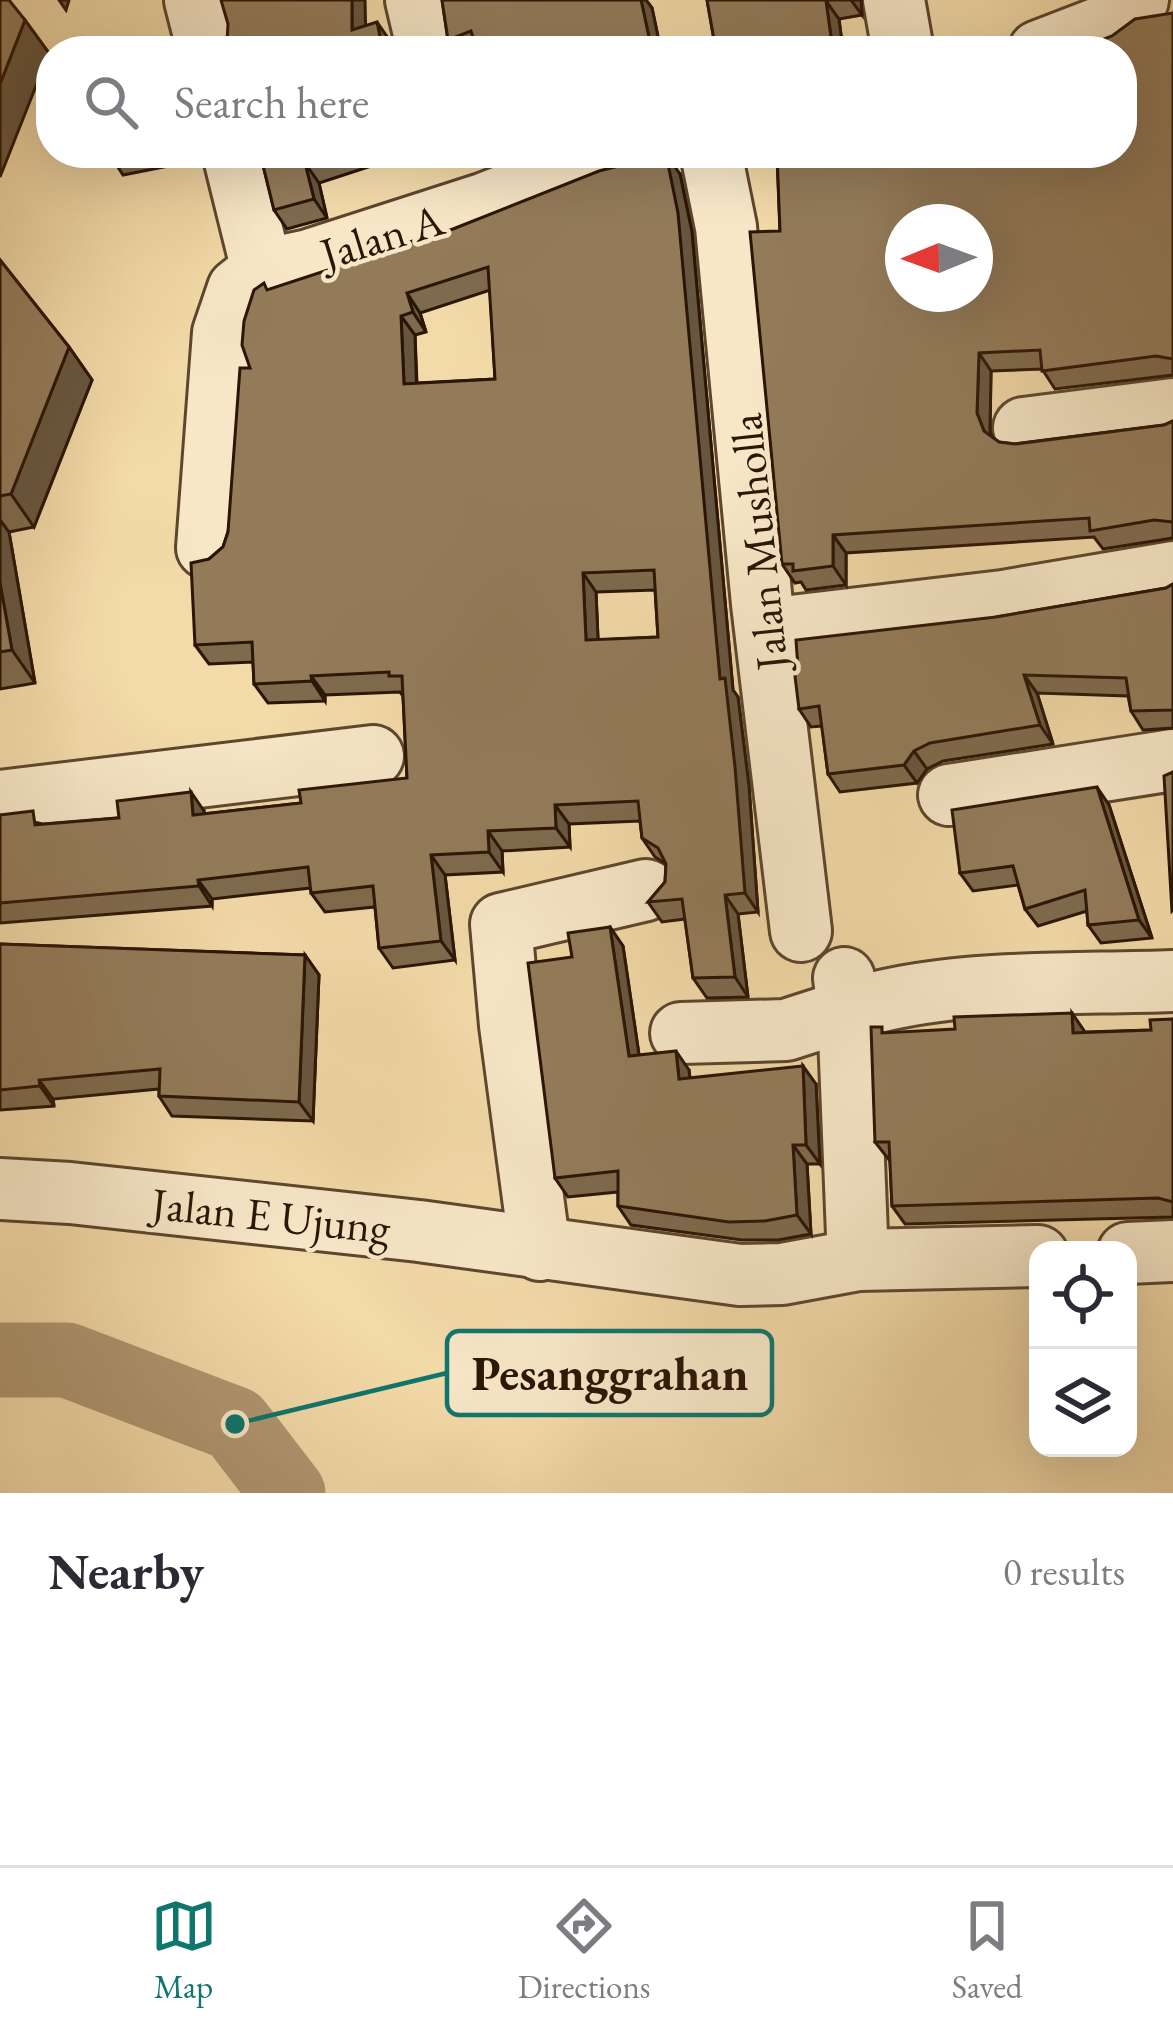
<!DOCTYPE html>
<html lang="en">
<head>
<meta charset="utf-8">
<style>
	:root { --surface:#fff; --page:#f7f7f7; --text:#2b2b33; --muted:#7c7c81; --line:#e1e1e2; --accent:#0f766e }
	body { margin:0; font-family:"EB Garamond",serif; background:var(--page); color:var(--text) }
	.controls { position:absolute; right:36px; bottom:36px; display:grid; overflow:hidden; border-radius:24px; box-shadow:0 12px 48px #0002 }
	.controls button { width:108px; height:108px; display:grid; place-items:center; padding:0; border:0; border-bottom:3px solid var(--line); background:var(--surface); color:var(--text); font:60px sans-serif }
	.compass { position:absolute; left:885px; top:204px; width:108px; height:108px; border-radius:50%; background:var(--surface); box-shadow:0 12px 48px #0002; rotate:269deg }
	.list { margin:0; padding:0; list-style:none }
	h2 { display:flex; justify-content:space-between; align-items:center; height:156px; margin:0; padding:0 48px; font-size:51px }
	h2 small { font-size:39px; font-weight:400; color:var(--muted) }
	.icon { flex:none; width:66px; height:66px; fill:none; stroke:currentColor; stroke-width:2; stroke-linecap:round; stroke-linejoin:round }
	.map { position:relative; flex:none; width:1173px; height:1493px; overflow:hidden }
	.search { position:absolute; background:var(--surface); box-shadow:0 12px 48px #0002; left:36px; right:36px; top:36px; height:132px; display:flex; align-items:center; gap:30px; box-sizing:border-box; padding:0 42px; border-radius:48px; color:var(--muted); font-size:45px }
	.sheet { height:372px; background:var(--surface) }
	nav { display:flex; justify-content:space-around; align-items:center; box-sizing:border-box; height:168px; border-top:3px solid var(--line); background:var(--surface); font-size:33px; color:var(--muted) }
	nav a { display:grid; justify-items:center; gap:6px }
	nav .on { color:var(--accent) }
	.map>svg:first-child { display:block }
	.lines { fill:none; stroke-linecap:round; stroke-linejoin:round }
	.river { stroke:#af9771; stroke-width:75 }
	.minor-casing { stroke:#5d462e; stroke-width:66 }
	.minor { stroke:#f7e7c7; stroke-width:60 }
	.wall { fill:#7e6a4d; stroke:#2b1505; stroke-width:3; fill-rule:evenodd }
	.shaded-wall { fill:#67563f; stroke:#2b1505; stroke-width:3 }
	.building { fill:#937b5a; stroke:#2b1505; stroke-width:3; fill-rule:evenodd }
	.labels { text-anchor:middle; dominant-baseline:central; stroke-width:9; stroke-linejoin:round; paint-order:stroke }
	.street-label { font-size:45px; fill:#2b1505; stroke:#f7e7c7 }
	.leader { fill:none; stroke:#0f766e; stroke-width:4.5 }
	.callout-dot { fill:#0f766e; stroke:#f7e7c7; stroke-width:4.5 }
	.callout { fill:#f7e7c7; stroke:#0f766e; stroke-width:4.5 }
	.callout-label { font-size:48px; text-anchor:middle; font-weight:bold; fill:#2b1505 }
</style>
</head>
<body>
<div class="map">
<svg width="1173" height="1493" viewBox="0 0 1173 1493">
	<rect width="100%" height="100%" fill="#f3daa9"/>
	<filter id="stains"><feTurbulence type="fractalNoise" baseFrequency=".00167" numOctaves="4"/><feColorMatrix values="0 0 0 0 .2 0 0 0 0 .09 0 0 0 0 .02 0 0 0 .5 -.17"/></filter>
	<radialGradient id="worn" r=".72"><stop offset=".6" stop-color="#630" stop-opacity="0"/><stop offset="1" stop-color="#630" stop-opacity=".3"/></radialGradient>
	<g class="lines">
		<!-- river -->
		<polyline class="river" points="0,1360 67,1360 235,1424 288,1493"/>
		<!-- minor casing -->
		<g class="minor-casing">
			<g id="minor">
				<polyline points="195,0 208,51"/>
				<polyline points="416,0 428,51"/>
				<polyline points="894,0 903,51"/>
				<polyline points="1039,51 1112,23 1138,0"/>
				<polyline points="233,153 262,270"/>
				<polyline points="711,153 726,227 762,604 801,931"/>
				<polyline points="1024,428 1173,409"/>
				<polyline points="207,548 223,333 238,289 262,270 309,260 486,203 613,153"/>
				<polyline points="766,629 1003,601 1173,572"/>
				<polyline points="949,795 1173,760"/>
				<polyline points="0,801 373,756"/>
				<polyline points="681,1033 786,1030 848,1010 844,978"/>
				<polyline points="0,1189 70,1193 419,1231 740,1275 782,1274 858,1260 1038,1256"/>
				<polyline points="540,1250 510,1025 501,924 646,890"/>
				<polyline points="1128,1253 1173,1251"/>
				<path d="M858 1260 848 1010C951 978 1066 985 1173 981"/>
			</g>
		</g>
		<!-- minor -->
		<use href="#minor" class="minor"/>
	</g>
	<!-- wall -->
	<g class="wall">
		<polygon points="442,0 646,0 652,8 661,51 456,51 448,40"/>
		<polygon points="707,0 861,0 862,15 839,19 843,51 716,51"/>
		<polygon points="1173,13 1173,375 1055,389 1042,369 991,371 990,431 992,437 999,442 1015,444 1164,425 1173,421 1173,538 1103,549 1094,537 846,553 846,585 806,590 801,582 795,583 782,564 780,231 777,156 748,160 743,153 1122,153"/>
		<polygon points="109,153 200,153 199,160 123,175"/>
		<polygon points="260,153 411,153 319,183 327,218 287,229 274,210"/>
		<path d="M680 174 692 232 733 690 738 697 749 786 758 912 738 914 748 997 707 998 693 978 685 919 662 922 648 902 665 882 666 864 655 857 642 838 640 821 569 824 570 847 502 851 503 872 445 875 455 960 393 968 379 948 375 907 325 912 311 893V888L212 899V906L0 923V815L43 824 204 811V814L301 803 407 778 403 696 400 692 325 695V701L268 703 254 684 253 662 209 664 195 645 209 559 223 547 228 532 250 368 268 290ZM490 290 495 379 417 383 415 335 426 332 420 313ZM655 590 658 637 598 640 596 592Z"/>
		<polygon points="0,260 69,347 92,380 34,527 9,532 35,683 0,689"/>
		<polygon points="1173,584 1173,728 1143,730 1131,711 1128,696 1037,693 1053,744 943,761 927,769 917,783 840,792 828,774 822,726 811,727 799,709 996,617 1166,588"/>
		<polygon points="1109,805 1152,938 1101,943 1088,925 1087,911 1038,926 1025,909 1018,885 973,891 960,873"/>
		<polygon points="610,927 623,946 639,1055 689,1070 690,1078 816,1084 820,1164 807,1164 811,1234 778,1240 742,1240 631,1225 618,1206 618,1192 568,1197 555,1178 572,957"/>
		<polygon points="0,944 305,955 319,975 313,1121 172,1116 159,1096 159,1089 53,1099 54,1106 0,1110"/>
		<polygon points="1173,1019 1173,1217 905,1224 892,1206 890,1161 875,1142 1085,1032 1151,1030"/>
	</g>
	<!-- shaded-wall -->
	<g class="shaded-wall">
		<polygon points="59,0 69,0 66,10"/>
		<polygon points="352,0 365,0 366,49 352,30"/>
		<polygon points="641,0 646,0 652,8 661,51 652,51"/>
		<polygon points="851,0 861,0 862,15"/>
		<polygon points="826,1 839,19 843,51 833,51"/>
		<polygon points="25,20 49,53 0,177 0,84"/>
		<polygon points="377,22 390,41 393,51 389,51 381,41"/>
		<polygon points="666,154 680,174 692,232 733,690 738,697 749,786 758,912 745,893 720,679"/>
		<polygon points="305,163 319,183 327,218 314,199"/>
		<polygon points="407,293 420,313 426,332 413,312"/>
		<polygon points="401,316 415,335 417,403 404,384"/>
		<polygon points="69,347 92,380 34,527 11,494"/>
		<polygon points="979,353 991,371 990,431 997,450 984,431 977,413"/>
		<polygon points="0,520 9,532 35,683 12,650 0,583"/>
		<polygon points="833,535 846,553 846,585 833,566"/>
		<polygon points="583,573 596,592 599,660 586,640"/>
		<polygon points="1024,675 1037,693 1053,744 1040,725"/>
		<polygon points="311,676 325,695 325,701 312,681"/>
		<polygon points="914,751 927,769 917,783 904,765"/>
		<polygon points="1097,787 1109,805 1152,938 1139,920"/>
		<polygon points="191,792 204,811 206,834 193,815"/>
		<polygon points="555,805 569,824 570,847 556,828"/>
		<polygon points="488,831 502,851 503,872 489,852"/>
		<polygon points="431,855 445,875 455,960 441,941"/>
		<polygon points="198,880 212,899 212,906 199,886"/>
		<polygon points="725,895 738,914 748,997 735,977"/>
		<polygon points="610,927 623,946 642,1075 629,1056"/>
		<polygon points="305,955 319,975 313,1121 299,1102"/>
		<polygon points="1072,1013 1085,1032 1086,1052 1073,1033"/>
		<polygon points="676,1051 689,1070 692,1098 679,1079"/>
		<polygon points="803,1066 816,1084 820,1164 806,1145"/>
		<polygon points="39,1080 53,1099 54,1106 40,1086"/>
		<polygon points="793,1145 807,1164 811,1234 797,1215"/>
	</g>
	<!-- building -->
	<g class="building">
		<polygon points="0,0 9,0 25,20 0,84"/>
		<polygon points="221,0 352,0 352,30 377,22 381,41 389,51 222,51 227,42 228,24"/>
		<polygon points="442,0 641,0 652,51 477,51 471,31 448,40"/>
		<polygon points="707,0 830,0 826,1 833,51 716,51"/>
		<path d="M1173 13V359L1156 356 1042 371 1040 350 979 353 977 413 984 431 999 442 1015 444 1164 425 1173 421V522L1154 520 1090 531 1089 518 833 535V566L793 571V564H782L750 232 780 231 777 153H1122V51H1074L1112 36 1135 19ZM903 222H975V294H903Z"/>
		<polygon points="260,153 338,153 305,163 314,199 274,210"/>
		<path d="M666 154 678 213 720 679 725 678 735 767 745 893 725 895 735 977 693 978 682 899 648 902 665 882 666 864 658 848 642 838 638 801 555 805 556 828 488 831 489 852 431 855 441 941 379 948 373 886 311 893 308 867 198 880 199 886 0 903V815L33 811 35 825 119 818 117 801 191 792 193 815 301 803 299 790 407 778 402 676H389V672L311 676 312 681 254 684 252 642 195 645 191 563 209 559 223 547 228 532 240 368H250L242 345 244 321 254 290 264 283 267 290 334 268 333 265 453 229 599 171ZM488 267 495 379 404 384 401 316 413 312 407 293ZM654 570 658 637 586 640 583 573Z"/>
		<polygon points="0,260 69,347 11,494 0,496"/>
		<polygon points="0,583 12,650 0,652"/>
		<polygon points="1173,584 1173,710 1131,711 1126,678 1024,675 1040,725 930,743 914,751 904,765 828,774 819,706 799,709 794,668 798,668 796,640 996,617 1166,588"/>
		<polygon points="1173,772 1173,910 1172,911 1164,776"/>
		<polygon points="1097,787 1139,920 1088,925 1085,890 1025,909 1013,866 960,873 952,810"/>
		<polygon points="610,927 629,1056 676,1051 679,1079 803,1066 806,1145 793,1145 797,1215 765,1221 729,1222 618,1206 618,1171 555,1178 528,963 572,957 568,933"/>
		<polygon points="0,944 305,955 299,1102 159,1096 160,1069 39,1080 40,1086 0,1090"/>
		<polygon points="1072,1013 1073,1033 1151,1030 1150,1020 1173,1019 1173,1202 1158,1198 892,1206 889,1142 875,1142 871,1027 882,1027 882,1033 955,1029 954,1017"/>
	</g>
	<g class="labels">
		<!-- street labels -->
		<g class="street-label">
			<text transform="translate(382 236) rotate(-17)">Jalan A</text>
			<text transform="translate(758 542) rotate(-96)">Jalan Musholla</text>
			<text transform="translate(271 1215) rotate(6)">Jalan E Ujung</text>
		</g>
	</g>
	<!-- callouts -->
	<path class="leader" d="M235 1424L447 1373"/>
	<circle class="callout-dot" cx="235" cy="1424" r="12"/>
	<rect class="callout" x="447" y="1331" width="325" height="84" rx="12"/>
	<g class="callout-label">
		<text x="610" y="1390">Pesanggrahan</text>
	</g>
	<rect width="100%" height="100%" filter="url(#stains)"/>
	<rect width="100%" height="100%" fill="url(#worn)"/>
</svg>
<div class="controls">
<button><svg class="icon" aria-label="locate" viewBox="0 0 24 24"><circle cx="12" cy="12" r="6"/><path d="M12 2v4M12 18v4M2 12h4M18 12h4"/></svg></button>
<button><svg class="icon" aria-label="layers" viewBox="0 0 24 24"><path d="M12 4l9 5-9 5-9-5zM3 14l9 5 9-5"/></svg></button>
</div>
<svg class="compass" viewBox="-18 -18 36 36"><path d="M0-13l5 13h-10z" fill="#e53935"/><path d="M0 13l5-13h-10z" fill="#7c7c81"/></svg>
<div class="search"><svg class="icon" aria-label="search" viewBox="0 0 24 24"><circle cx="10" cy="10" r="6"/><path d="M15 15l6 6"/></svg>Search here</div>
</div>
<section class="sheet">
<h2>Nearby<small>0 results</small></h2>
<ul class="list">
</ul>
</section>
<nav>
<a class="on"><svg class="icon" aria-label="map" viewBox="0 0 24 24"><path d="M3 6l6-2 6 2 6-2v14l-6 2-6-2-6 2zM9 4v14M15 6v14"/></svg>Map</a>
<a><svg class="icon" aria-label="directions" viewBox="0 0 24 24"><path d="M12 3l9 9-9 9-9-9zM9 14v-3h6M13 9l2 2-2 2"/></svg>Directions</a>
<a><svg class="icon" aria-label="saved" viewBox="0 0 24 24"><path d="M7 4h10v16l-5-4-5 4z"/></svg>Saved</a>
</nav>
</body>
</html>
